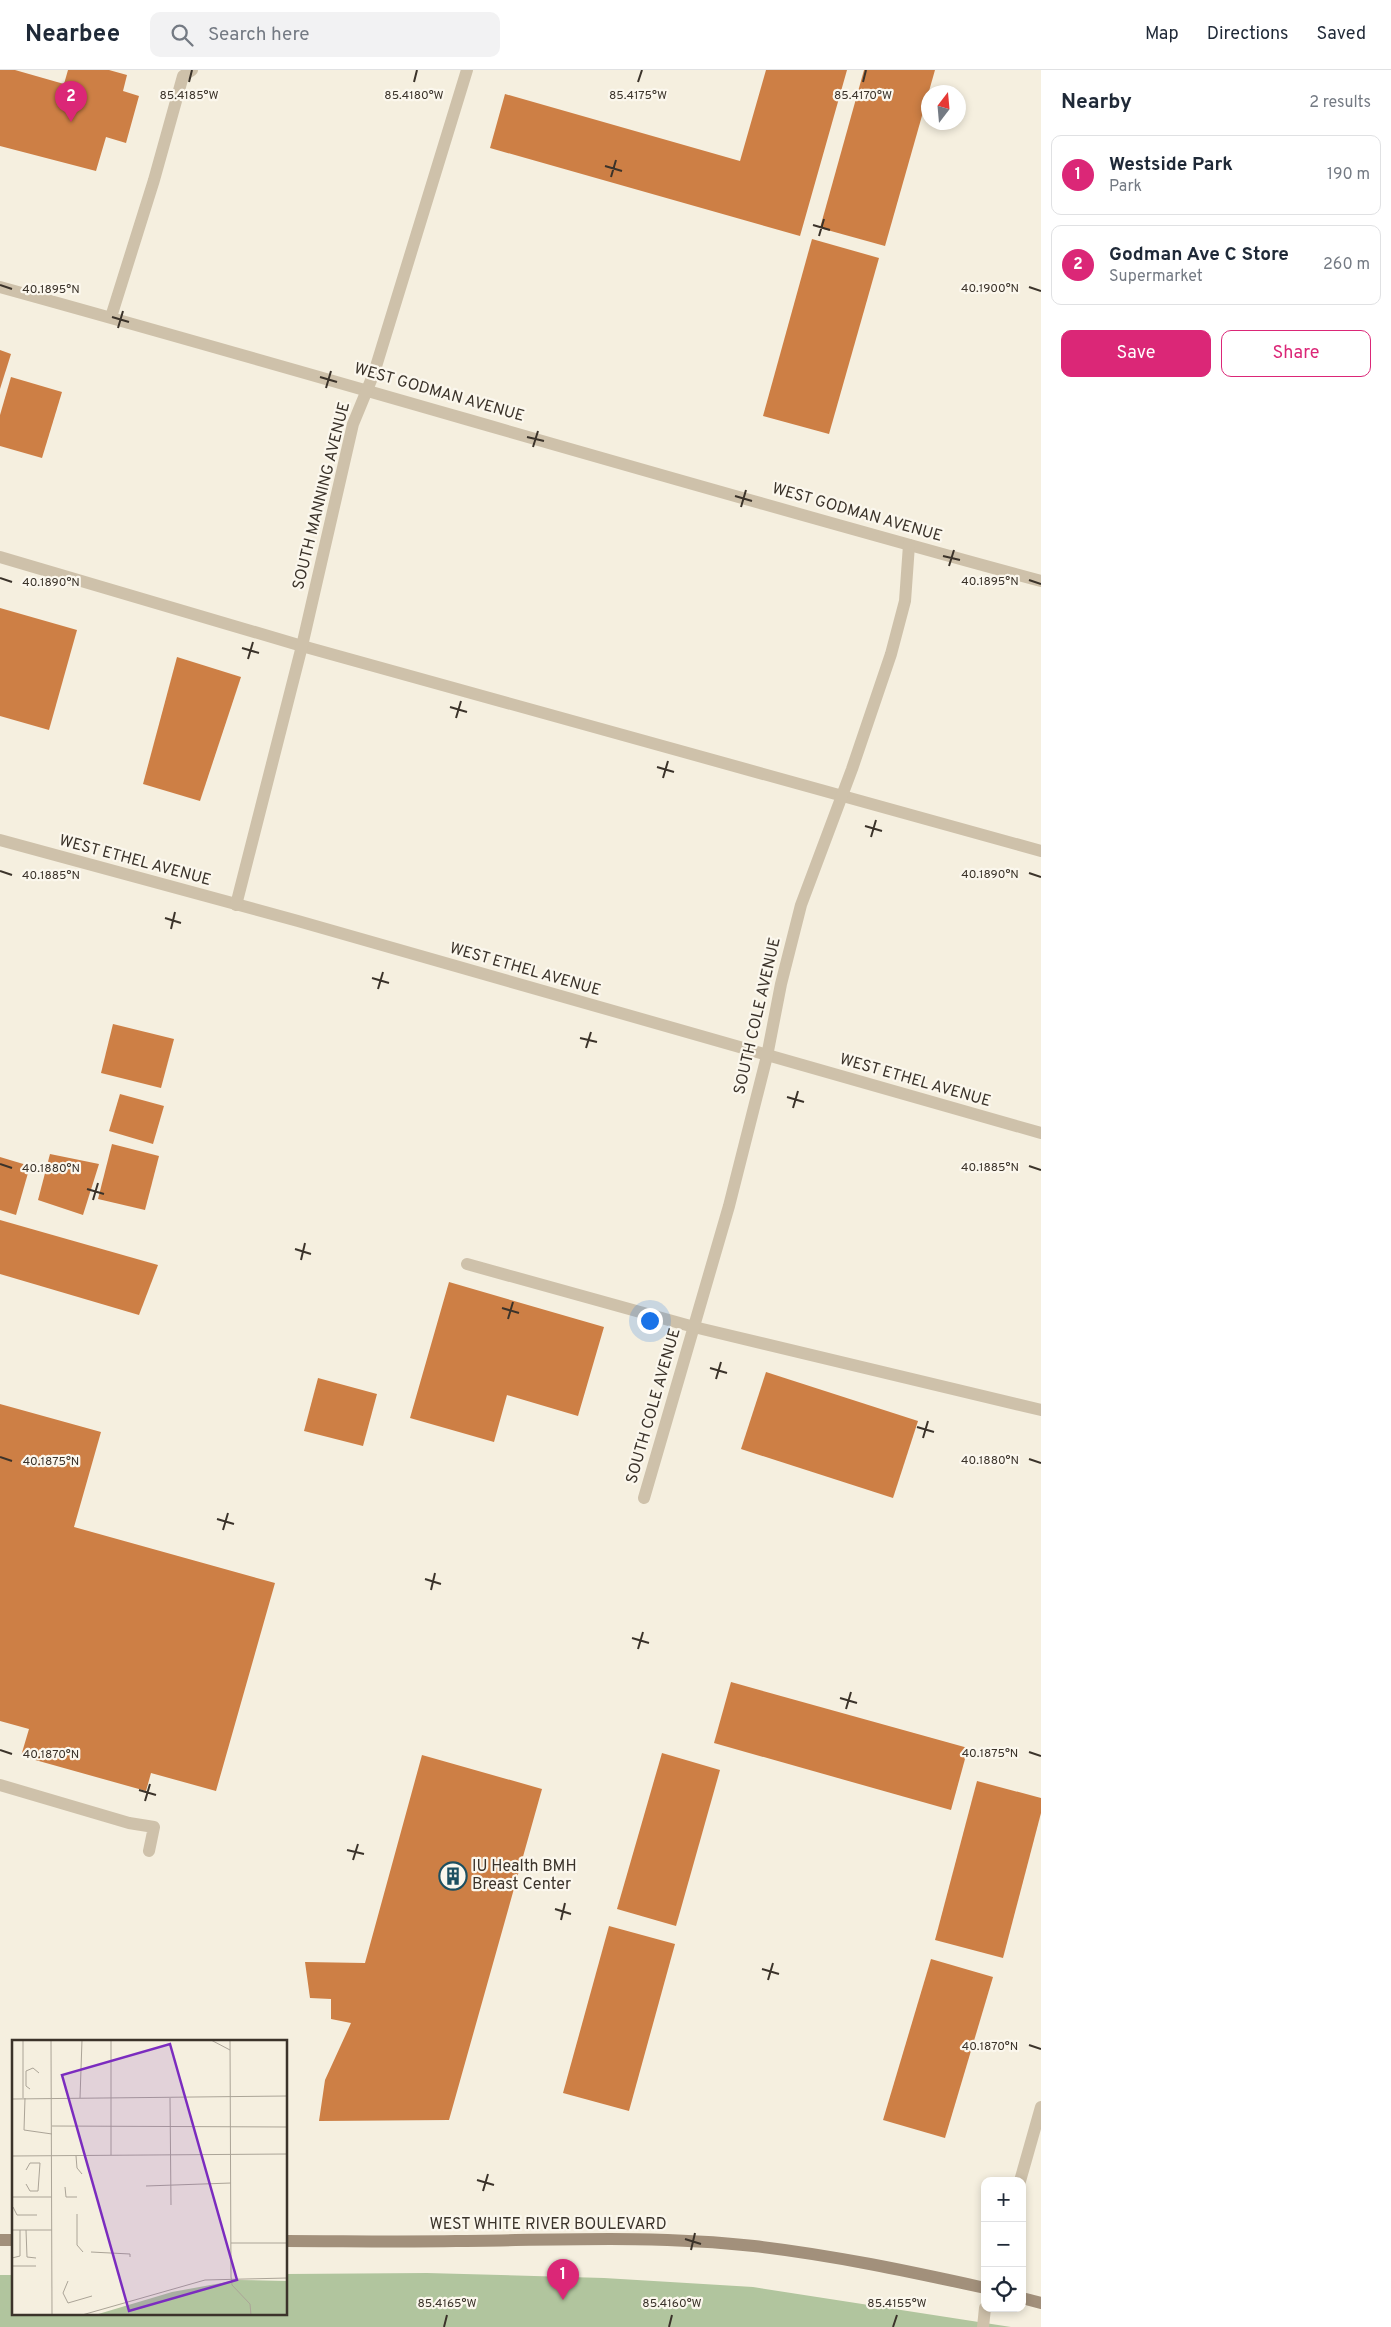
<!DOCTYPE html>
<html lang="en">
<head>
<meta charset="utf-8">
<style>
	:root { --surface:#fff; --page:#f2f2f3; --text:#1f2937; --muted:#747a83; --line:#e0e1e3; --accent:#db2777 }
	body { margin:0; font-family:Overpass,sans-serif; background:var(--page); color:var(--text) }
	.controls { position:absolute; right:15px; bottom:15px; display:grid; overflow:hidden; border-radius:10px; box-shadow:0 2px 8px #0003 }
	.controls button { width:45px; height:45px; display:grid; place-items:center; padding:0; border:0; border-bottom:1px solid var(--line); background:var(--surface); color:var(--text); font:25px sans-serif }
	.compass { position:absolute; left:921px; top:15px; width:45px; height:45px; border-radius:50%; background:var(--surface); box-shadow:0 2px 8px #0003; rotate:16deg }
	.you { position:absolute; left:649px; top:1250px; width:18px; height:18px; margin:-12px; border:4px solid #fff; border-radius:50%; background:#1a73e8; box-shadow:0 0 0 8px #1a73e833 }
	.badge { display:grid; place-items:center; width:32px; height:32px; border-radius:50%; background:var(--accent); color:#fff; font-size:16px; font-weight:700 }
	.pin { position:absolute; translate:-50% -41px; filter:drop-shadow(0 1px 2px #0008) }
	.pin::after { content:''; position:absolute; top:26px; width:18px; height:15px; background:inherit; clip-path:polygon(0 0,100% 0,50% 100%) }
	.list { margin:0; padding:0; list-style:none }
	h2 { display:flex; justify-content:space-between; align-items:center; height:65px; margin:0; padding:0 20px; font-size:21px }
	h2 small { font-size:16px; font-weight:400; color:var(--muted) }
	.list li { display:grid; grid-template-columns:32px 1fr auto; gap:15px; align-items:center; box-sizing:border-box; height:80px; margin:0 10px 10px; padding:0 10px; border:1px solid var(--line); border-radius:10px }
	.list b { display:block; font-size:19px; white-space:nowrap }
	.list p { margin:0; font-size:16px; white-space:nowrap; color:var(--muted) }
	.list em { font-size:16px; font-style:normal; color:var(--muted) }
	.actions { display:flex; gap:10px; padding:15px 20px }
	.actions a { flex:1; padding:11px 0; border:1px solid var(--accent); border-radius:10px; text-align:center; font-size:18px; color:var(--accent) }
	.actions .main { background:var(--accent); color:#fff }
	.icon { flex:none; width:28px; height:28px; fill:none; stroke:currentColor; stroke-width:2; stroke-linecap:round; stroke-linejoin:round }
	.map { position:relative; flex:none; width:1041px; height:2257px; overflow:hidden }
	header { display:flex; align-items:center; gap:30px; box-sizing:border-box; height:70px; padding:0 25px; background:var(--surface); border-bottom:1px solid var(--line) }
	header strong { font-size:24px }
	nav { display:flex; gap:28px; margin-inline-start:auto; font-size:18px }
	.search { width:350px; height:45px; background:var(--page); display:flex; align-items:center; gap:12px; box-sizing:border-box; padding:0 18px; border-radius:10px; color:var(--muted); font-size:19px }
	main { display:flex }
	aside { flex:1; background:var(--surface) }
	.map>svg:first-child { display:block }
	.green { fill:#b1c59e }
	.building { fill:#cd7f45 }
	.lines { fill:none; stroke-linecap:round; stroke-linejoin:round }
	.lane { stroke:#cec1aa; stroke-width:12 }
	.street { stroke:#cec1aa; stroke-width:12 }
	.secondary { stroke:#a2907b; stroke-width:12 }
	.ticks { fill:none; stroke:#3b332a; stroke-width:2 }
	.labels { text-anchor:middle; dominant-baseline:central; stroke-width:4.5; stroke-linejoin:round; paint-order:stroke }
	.street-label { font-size:16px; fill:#3b332a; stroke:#fbf7ed }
	.poi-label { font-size:16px; fill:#3b332a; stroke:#fbf7ed; text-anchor:start }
	.inset-road { fill:none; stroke:#aba497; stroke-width:1 }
	.view { fill:#7b2cbf; fill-opacity:0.15; stroke:#7b2cbf; stroke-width:2.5 }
	.inset-edge { fill:none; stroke:#3b332a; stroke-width:2.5 }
	.ticks-label { font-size:12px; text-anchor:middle; fill:#3b332a; stroke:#fbf7ed; stroke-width:4.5; stroke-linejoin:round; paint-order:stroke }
</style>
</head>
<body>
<header>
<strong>Nearbee</strong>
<div class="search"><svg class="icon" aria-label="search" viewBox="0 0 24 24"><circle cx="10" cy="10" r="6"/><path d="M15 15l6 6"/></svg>Search here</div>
<nav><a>Map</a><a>Directions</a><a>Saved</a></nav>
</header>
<main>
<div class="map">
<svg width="1041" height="2257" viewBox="0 0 1041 2257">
	<rect width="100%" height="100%" fill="#f5efdf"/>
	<!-- green -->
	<polygon class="green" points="427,2203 604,2208 753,2217 1011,2257 0,2257 0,2205 14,2205 14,2243 286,2243 286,2204"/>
	<!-- building -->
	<g class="building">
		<polygon points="0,0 15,0 64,14 68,0 109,0 127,5 123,21 139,26 126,73 106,67 96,101 0,76"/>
		<polygon points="766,0 847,0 800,166 490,78 505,24 740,91"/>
		<polygon points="864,0 935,0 885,176 820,158"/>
		<polygon points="812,169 879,188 829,364 763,346"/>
		<polygon points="0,280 11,284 0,319"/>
		<polygon points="11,307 62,322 42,388 0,376 0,345"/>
		<polygon points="0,538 77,560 49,660 0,646"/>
		<polygon points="177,587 241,607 200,731 143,714"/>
		<polygon points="113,954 174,969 161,1018 101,1003"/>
		<polygon points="120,1024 164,1036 153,1074 109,1061"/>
		<polygon points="112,1074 159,1086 145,1140 98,1129"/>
		<polygon points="50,1084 99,1094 83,1145 38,1130"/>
		<polygon points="0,1087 30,1096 16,1145 0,1140"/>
		<polygon points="0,1150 158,1195 139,1245 0,1204"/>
		<polygon points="449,1212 604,1257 578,1346 507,1325 494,1372 410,1348"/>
		<polygon points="766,1302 918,1351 893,1428 741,1379"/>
		<polygon points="318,1308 377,1324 363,1376 304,1361"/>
		<polygon points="0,1334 101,1362 74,1457 275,1513 216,1721 151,1703 146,1721 21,1686 29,1659 0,1651"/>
		<polygon points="731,1612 968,1678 951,1740 714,1673"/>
		<polygon points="662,1683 720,1700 676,1856 617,1839"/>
		<polygon points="422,1685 542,1719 449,2050 319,2051 325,2010 351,1953 331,1949 331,1929 310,1928 305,1892 365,1893"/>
		<polygon points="977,1711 1041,1728 1041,1743 1003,1888 935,1870"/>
		<polygon points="609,1856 675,1874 629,2041 563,2023"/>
		<polygon points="931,1889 993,1907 945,2068 883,2050"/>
	</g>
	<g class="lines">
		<!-- lane -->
		<g class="lane">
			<polyline points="111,247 154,110 183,6 192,0"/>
			<polyline points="0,487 302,576 1041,781"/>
			<polyline points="467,1194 694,1257 1041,1340"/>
			<polyline points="0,1715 129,1753 154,1757 149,1781"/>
			<polyline points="983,2257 985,2238"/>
		</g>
		<!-- street -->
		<g class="street">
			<path d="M0 217C348 313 693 417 1041 511"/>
			<polyline points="0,770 298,851 1041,1063"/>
			<polyline points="236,835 302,576 353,354 374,303 467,0"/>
			<polyline points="644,1428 729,1136 767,986 781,914 801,835 852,699 891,584 905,531 909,475"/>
			<polyline points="1020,2111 1041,2037"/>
		</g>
		<!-- secondary -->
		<g class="secondary">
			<polyline points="0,2170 14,2170"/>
			<path d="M286 2171C343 2171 400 2172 456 2171 555 2170 656 2165 754 2176 832 2185 908 2201 985 2218"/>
			<polyline points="1022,2228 1041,2233"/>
		</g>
	</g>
	<!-- ticks -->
	<path class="ticks" d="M189 12 192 0M414 12 417 0M638 12 642 0M863 12 866 0M605 96 622 101M611 107 616 90M813 155 830 160M819 166 824 149M0 215 12 219M1029 217 1041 221M112 247 129 252M118 258 123 241M320 307 337 312M326 318 331 301M527 367 544 371M533 377 538 361M735 426 752 431M741 437 746 420M943 486 960 490M949 496 954 480M0 508 12 512M1029 510 1041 514M242 578 259 583M248 589 253 572M450 637 467 642M456 648 461 631M657 697 674 702M663 708 668 691M865 756 882 761M871 767 876 750M0 801 12 805M1029 803 1041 807M165 848 181 853M171 859 175 842M372 908 389 913M378 919 383 902M580 968 597 972M586 978 591 962M787 1027 804 1032M793 1038 798 1021M0 1094 12 1098M1029 1096 1041 1100M87 1119 104 1124M93 1130 98 1113M295 1179 311 1184M301 1190 305 1173M502 1238 519 1243M508 1249 513 1232M710 1298 727 1303M716 1309 721 1292M917 1357 934 1362M923 1368 928 1351M0 1387 12 1391M1029 1389 1041 1393M217 1449 234 1454M223 1460 228 1443M425 1509 441 1514M431 1520 435 1503M632 1568 649 1573M638 1579 643 1562M840 1628 857 1633M846 1639 851 1622M0 1680 12 1684M1029 1682 1041 1686M139 1720 156 1725M145 1731 150 1714M347 1780 364 1784M353 1790 358 1774M555 1839 571 1844M561 1850 565 1833M762 1899 779 1904M768 1910 773 1893M1029 1975 1041 1979M477 2110 494 2115M483 2121 488 2104M685 2169 701 2174M691 2180 695 2163M444 2257 447 2245M669 2257 672 2245M893 2257 897 2245"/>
	<!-- icons -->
	<defs>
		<g id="building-ring" transform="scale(1.4375)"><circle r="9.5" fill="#fbf7ed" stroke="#1c4f60" stroke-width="1.5"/><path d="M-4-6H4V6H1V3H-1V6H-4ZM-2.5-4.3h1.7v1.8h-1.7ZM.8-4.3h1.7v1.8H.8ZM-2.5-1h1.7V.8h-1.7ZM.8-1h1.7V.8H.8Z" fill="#1c4f60"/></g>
	</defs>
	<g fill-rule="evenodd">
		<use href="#building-ring" x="453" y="1806"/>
	</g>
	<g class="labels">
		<!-- street labels -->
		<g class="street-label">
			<text transform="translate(439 323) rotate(16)">WEST GODMAN AVENUE</text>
			<text transform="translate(322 426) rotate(-76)">SOUTH MANNING AVENUE</text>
			<text transform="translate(857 443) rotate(16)">WEST GODMAN AVENUE</text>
			<text transform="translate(135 791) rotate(15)">WEST ETHEL AVENUE</text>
			<text transform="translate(525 900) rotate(16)">WEST ETHEL AVENUE</text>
			<text transform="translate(758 946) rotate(-77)">SOUTH COLE AVENUE</text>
			<text transform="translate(915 1011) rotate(16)">WEST ETHEL AVENUE</text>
			<text transform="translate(654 1336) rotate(-74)">SOUTH COLE AVENUE</text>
			<text x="548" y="2155">WEST WHITE RIVER BOULEVARD</text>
		</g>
		<!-- poi labels -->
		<g class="poi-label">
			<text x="472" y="1797">IU Health BMH<tspan x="472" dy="18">Breast Center</tspan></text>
		</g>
	</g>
	<!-- overview -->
	<g transform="translate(12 1970)">
		<rect width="275" height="275" fill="#f5efdf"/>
		<path d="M226 240 275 241V275H83L160 252Z" fill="#b1c59e"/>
		<path class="inset-road" d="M39 0 40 275M99 0V115M199 0 218 10M218 0 219 237 220 245 238 264 239 275M18 49 14 46V31L21 28 27 33M11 58V0M13 58 12 90 40 94M68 58 70 0M158 58 159 165M0 59 275 56M40 86 275 87M0 116 275 114M64 116 65 128 70 134M14 144 18 151H26L28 123H18L14 130M134 146 219 143M53 147 54 157H65M0 157H40M1 167 5 175H25M65 174V205L71 212M0 190H40M14 190 15 217 24 218M219 203H275M79 212 118 214V217M0 218 8 216V190M0 226H24M56 241 51 253 56 263 80 256M70 275 193 240 275 238"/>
		<path class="view" d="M158 4 225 240 117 271 50 35Z"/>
		<rect width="275" height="275" class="inset-edge"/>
	</g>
	<g class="ticks-label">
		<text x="189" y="29">85.4185°W</text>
		<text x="414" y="29">85.4180°W</text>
		<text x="638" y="29">85.4175°W</text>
		<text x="863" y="29">85.4170°W</text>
		<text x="990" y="222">40.1900°N</text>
		<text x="51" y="223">40.1895°N</text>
		<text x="990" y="515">40.1895°N</text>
		<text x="51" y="516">40.1890°N</text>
		<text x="990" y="808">40.1890°N</text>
		<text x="51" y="809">40.1885°N</text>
		<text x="990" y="1101">40.1885°N</text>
		<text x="51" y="1102">40.1880°N</text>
		<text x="990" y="1394">40.1880°N</text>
		<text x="51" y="1395">40.1875°N</text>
		<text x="990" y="1687">40.1875°N</text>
		<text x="51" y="1688">40.1870°N</text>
		<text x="990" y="1980">40.1870°N</text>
		<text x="447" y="2237">85.4165°W</text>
		<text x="672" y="2237">85.4160°W</text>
		<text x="897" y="2237">85.4155°W</text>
	</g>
</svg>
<div class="controls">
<button>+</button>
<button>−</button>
<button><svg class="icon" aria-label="locate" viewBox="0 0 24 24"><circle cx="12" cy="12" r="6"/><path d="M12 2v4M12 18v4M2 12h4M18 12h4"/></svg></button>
</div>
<svg class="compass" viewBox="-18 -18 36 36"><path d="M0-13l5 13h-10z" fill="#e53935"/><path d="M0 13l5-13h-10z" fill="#747a83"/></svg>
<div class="you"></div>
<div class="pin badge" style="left:563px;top:2230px">1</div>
<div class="pin badge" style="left:71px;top:52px">2</div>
</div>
<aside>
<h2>Nearby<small>2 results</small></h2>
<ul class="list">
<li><span class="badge">1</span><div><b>Westside Park</b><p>Park</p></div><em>190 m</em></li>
<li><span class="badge">2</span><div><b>Godman Ave C Store</b><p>Supermarket</p></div><em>260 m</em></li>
</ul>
<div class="actions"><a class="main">Save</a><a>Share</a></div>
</aside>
</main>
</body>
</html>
